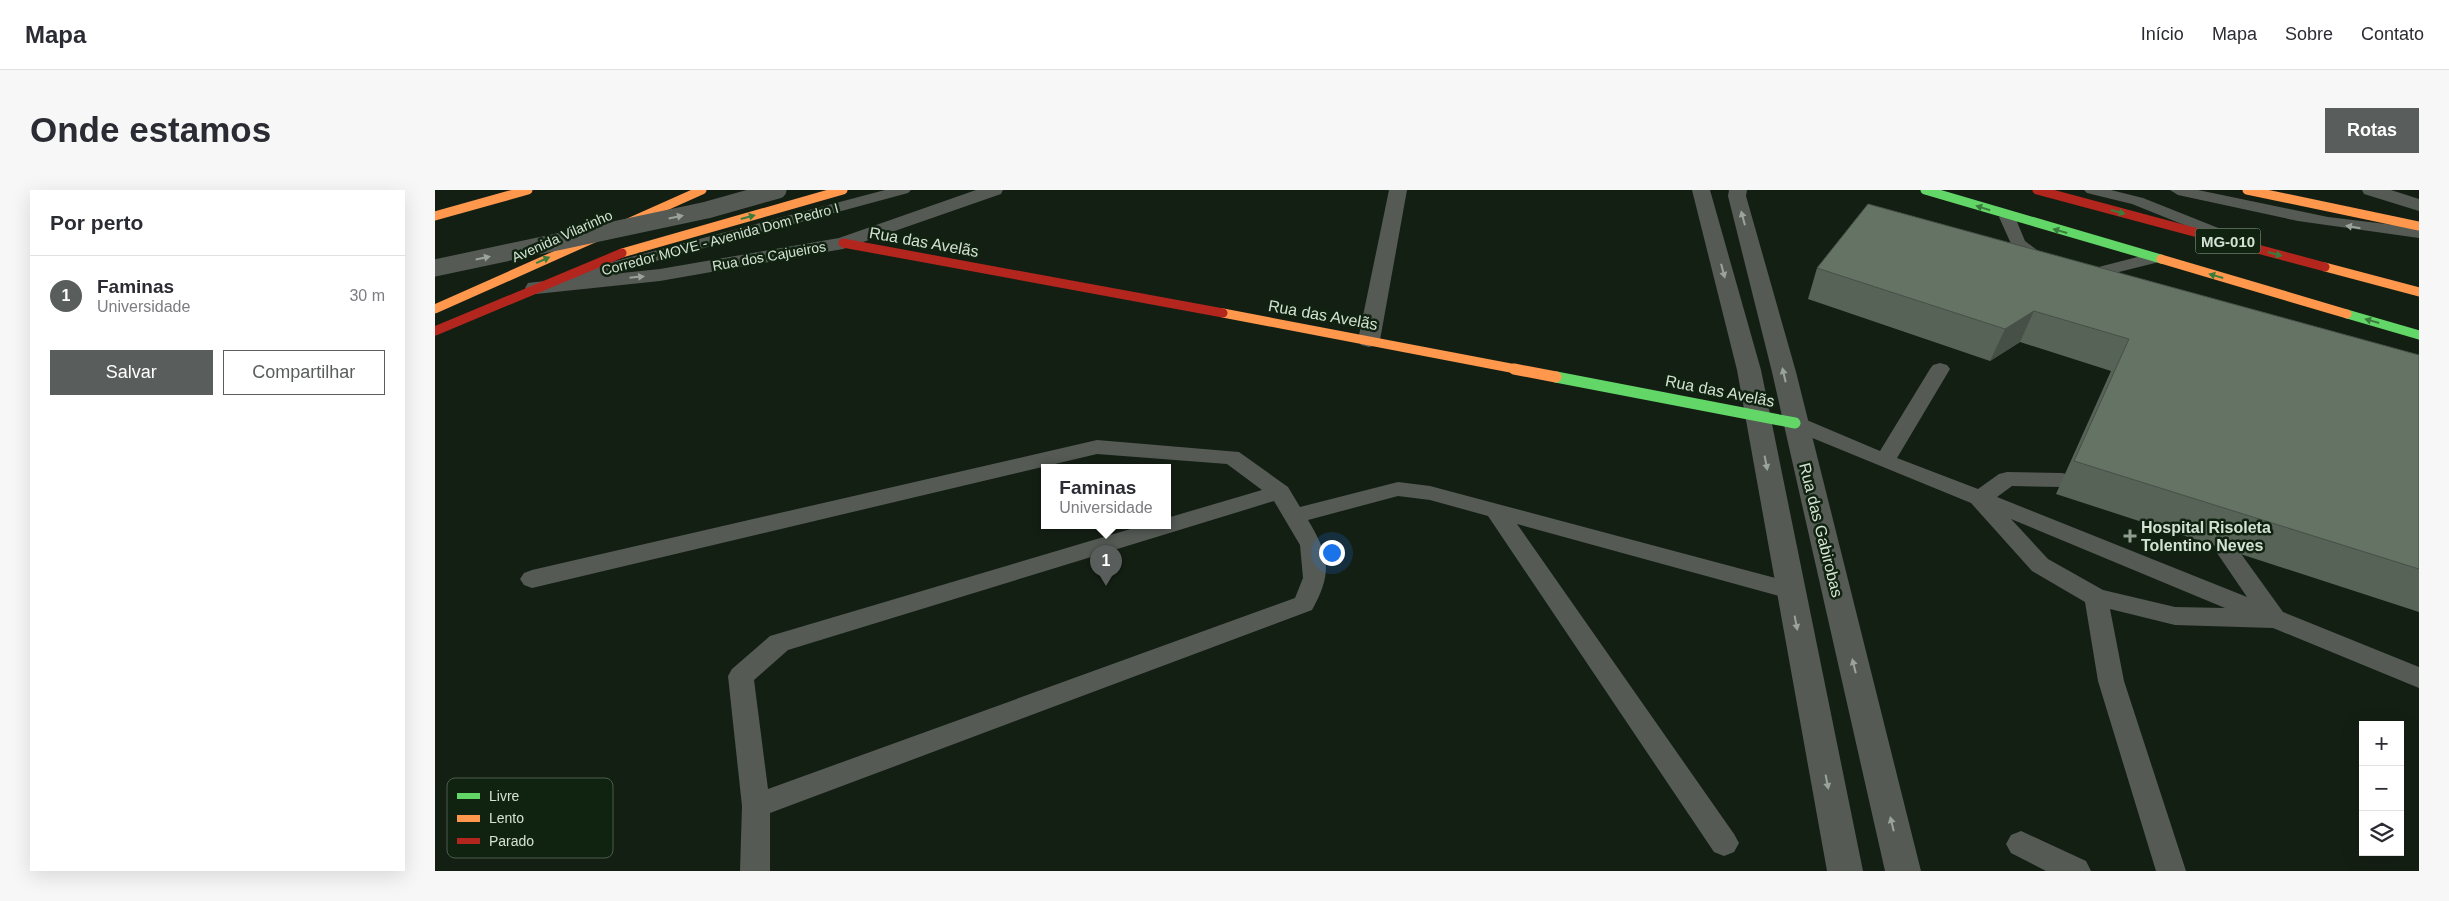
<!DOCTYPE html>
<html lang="pt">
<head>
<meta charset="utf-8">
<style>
	:root { --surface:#fff; --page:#f7f7f7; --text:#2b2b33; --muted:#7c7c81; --line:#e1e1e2; --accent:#595e5d }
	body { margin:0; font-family:Arial,sans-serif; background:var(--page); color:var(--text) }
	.controls { position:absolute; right:15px; bottom:15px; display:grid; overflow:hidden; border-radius:0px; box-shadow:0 5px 20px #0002 }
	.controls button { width:45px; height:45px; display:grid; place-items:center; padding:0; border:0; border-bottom:1px solid var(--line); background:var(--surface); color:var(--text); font:25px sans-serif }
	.you { position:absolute; left:896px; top:362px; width:18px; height:18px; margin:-12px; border:4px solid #fff; border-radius:50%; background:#1a73e8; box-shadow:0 0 0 8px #1a73e833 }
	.badge { display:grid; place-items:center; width:32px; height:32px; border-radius:50%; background:var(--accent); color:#fff; font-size:16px; font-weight:700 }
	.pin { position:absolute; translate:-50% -41px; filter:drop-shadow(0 1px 2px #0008) }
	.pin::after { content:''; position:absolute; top:26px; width:18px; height:15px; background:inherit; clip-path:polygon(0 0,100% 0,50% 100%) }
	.popup { position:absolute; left:606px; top:274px; width:130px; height:65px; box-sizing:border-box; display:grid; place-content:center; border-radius:0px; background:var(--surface); filter:drop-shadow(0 1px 4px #0005); font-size:16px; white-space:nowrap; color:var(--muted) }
	.popup b { font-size:19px; color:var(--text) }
	.popup::after { content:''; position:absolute; left:50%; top:100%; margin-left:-10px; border:10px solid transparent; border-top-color:var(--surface) }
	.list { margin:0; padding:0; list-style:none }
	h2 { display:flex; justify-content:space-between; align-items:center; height:65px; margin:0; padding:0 20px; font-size:21px }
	h2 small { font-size:16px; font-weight:400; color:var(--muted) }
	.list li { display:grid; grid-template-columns:32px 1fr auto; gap:15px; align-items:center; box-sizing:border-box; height:80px; padding:0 20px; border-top:1px solid var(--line) }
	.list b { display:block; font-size:19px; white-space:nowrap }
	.list p { margin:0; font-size:16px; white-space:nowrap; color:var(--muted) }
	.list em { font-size:16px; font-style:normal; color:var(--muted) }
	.actions { display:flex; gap:10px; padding:15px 20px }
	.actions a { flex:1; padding:11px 0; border:1px solid var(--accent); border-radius:0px; text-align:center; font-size:18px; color:var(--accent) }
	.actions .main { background:var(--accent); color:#fff }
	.icon { flex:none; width:28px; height:28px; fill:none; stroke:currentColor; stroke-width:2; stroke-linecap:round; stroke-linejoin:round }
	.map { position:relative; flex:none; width:1984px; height:681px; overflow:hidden; border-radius:0px }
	header { display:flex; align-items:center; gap:30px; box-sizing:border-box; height:70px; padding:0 25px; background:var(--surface); border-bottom:1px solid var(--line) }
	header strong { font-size:24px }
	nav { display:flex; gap:28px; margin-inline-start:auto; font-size:18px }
	.intro { display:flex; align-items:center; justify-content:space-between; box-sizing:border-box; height:120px; padding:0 30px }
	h1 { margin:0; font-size:35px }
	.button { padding:12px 22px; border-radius:0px; background:var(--accent); color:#fff; font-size:18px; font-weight:700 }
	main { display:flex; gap:30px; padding:0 30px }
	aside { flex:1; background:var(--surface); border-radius:0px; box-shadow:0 5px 20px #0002 }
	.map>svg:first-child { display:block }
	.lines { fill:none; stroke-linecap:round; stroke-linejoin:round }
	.lane { fill:#555a55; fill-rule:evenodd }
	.street { fill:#555a55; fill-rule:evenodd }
	.fast-far1 { stroke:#63d668; stroke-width:9 }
	.fast { stroke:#63d668; stroke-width:11 }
	.slow-far1 { stroke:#ff974d; stroke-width:9 }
	.slow { stroke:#ff974d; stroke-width:11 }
	.jam { stroke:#b3261e; stroke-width:9 }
	.lane-bridge { stroke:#555a55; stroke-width:17 }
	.wall { fill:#576357 }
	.shaded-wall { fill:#475047 }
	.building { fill:#657365; stroke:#475047 }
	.oneway { fill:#3a7c3c }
	.oneway2 { fill:#9ba49b }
	.poi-dot { fill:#919d91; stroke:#102310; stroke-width:2 }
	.labels { text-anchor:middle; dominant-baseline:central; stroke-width:5; stroke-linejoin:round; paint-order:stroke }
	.far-street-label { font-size:14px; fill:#d4e1d4; stroke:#102310 }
	.shield { fill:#102310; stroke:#99a899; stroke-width:1 }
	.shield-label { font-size:15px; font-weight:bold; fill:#d4e1d4 }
	.street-label { font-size:16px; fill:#d4e1d4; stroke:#102310 }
	.poi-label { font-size:16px; font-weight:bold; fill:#d4e1d4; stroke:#102310; text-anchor:start }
	.key { fill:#102310; stroke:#4b5c4b; stroke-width:1 }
	.key-label { font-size:14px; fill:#d4e1d4 }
</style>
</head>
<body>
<header>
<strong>Mapa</strong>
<nav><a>Início</a><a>Mapa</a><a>Sobre</a><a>Contato</a></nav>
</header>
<div class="intro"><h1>Onde estamos</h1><a class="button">Rotas</a></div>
<main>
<aside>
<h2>Por perto<small></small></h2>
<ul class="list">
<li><span class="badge">1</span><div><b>Faminas</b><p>Universidade</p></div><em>30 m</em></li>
</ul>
<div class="actions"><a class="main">Salvar</a><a>Compartilhar</a></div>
</aside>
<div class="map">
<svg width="1984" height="681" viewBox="0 0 1984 681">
	<rect width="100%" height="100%" fill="#141f14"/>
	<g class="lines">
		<!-- lane -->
		<g class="lane">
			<polygon points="450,0 476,0 473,3 132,95 120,95 117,91 120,87"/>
			<polygon points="1649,0 1676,0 1708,8 1811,49 1813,52 1811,55 1799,55 1697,14 1652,3"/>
			<polygon points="1735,0 1763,0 1893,27 1984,38 1984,48 1863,31 1743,5"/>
			<polygon points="1572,22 1580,27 1590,51 1617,71 1619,75 1617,79 1605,79 1577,56 1564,27"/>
			<polygon points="1718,63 1724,64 1726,68 1724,72 1652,90 1638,88 1635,84 1638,80 1652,80"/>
			<path d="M1505 173 1512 175 1515 179 1462 268 1543 299 1564 284 1572 282 1627 283 1635 285 1638 290 1635 295 1627 297 1577 296 1562 307 1812 407 1780 360 1783 354 1791 352 1799 354 1848 422 1984 477V498L1838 438 1740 435 1675 419 1689 491 1751 681H1721L1663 491 1650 412 1597 381 1536 313 1353 238 1350 233 1353 228 1360 227 1367 228 1445 261 1495 179 1498 175ZM1576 329 1790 418 1740 417 1668 400 1613 369Z"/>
			<path d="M662 250 804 262 853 297 865 317 963 292 995 296 1363 394 1367 400 1363 406 1355 409 1082 334 1299 644 1304 653 1299 662 1289 666 1279 662 1053 326 995 310 963 306 873 330C894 365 898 383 877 420L335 623V681H305L307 616 293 486 297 479 335 446 709 335H732V328L827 300 792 274 662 264 97 398 89 395 85 389 89 383 97 380ZM839 311 865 355 868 388 860 408 333 599 319 490 353 460Z"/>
			<polygon points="1586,641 1651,671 1656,681 1611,681 1576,663 1571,654 1576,645"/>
		</g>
		<!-- street -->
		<g class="street">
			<polygon points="541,0 568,0 566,4 408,59 225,91 101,104 93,103 90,98 93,93 101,92 225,79 404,48"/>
			<polygon points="954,0 972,0 945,150 942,155 934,157 926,155 923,150"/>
			<polygon points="1257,0 1275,0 1326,180 1428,681 1392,681 1302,180"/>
			<polygon points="1294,0 1312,0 1311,6 1361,182 1486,681 1450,681 1337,182 1293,6"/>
			<polygon points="1927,0 1956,0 1984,9 1984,21 1929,4"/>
		</g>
		<!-- fast-far1 -->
		<g class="fast-far1">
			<polyline points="1490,0 1726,69"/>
			<polyline points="1912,124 1984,145"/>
		</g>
		<!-- fast -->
		<polyline class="fast" points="1121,187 1360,233"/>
		<!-- slow-far1 -->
		<g class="slow-far1">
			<polyline points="1812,0 1984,36"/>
			<polyline points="0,26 93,0"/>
			<polyline points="187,63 408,0"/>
			<polyline points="1726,69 1912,124"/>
			<polyline points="1890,77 1984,102"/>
			<polyline points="0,119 267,0"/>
			<polyline points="788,123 1086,180"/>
		</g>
		<!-- slow -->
		<polyline class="slow" points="1079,179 1121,187"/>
		<!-- jam -->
		<g class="jam">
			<polyline points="1602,0 1890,77"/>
			<polyline points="408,53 788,123"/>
			<polyline points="0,141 187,63"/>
		</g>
		<!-- lane-bridge -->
		<polyline class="lane-bridge" points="0,78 272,20 343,0"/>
	</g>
	<!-- wall -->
	<polygon class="wall" points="1382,78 1984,165 1984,422 1621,304 1676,181 1585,152 1555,171 1373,109"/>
	<!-- shaded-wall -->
	<polygon class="shaded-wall" points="1599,121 1585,152 1555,171 1570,139"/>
	<!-- building -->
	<polygon class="building" points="1433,14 1984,165 1984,379 1639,271 1694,149 1599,121 1570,139 1382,78"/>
	<!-- one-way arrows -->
	<defs><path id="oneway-solid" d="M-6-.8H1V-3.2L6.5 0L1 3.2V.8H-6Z" transform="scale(1.25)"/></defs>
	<g class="oneway">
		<use href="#oneway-solid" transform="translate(1548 18) rotate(-163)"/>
		<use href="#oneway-solid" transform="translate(1683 22) rotate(15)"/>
		<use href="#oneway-solid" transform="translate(313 27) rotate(-15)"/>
		<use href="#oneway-solid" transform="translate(1625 41) rotate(-164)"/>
		<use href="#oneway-solid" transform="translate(1840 64) rotate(15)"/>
		<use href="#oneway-solid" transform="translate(108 70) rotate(-24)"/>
		<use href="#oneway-solid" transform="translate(1781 86) rotate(-164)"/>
		<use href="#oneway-solid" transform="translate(1937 131) rotate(-164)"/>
	</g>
	<g class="oneway2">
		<use href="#oneway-solid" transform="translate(241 27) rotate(-12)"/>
		<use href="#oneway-solid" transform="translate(1308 28) rotate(-105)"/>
		<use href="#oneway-solid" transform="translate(1918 37) rotate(-170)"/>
		<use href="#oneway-solid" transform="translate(48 68) rotate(-12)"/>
		<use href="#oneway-solid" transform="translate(1288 81) rotate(75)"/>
		<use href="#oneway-solid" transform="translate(202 87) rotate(-6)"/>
		<use href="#oneway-solid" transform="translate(1349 185) rotate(-103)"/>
		<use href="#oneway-solid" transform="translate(1331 273) rotate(79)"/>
		<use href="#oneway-solid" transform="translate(1361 433) rotate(79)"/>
		<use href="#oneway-solid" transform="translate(1419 476) rotate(-104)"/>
		<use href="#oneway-solid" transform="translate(1392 592) rotate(79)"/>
		<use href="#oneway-solid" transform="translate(1457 634) rotate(-104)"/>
	</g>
	<!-- markers -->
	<path class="poi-dot" d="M1692.5 338.5h5v5h5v5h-5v5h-5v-5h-5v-5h5z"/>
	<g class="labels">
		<!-- far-street labels -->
		<g class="far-street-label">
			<text transform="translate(127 46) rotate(-24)">Avenida Vilarinho</text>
			<text transform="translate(285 49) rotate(-15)">Corredor MOVE - Avenida Dom Pedro I</text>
			<text transform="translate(334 66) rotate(-10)">Rua dos Cajueiros</text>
		</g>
		<!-- shield labels -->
		<rect class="shield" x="1760.5" y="38.5" width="65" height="25" rx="4"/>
		<g class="shield-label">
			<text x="1793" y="51">MG-010</text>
		</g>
		<!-- street labels -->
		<g class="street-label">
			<text transform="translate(489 52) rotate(10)">Rua das Avelãs</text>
			<text transform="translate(888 125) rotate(10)">Rua das Avelãs</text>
			<text transform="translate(1285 201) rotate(11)">Rua das Avelãs</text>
			<text transform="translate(1386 340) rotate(76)">Rua das Gabirobas</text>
		</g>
		<!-- poi labels -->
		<g class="poi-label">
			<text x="1706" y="337">Hospital Risoleta<tspan x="1706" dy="18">Tolentino Neves</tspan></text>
		</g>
	</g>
	<!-- legend -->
	<rect x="12" y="588" width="166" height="80" rx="8" class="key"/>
	<rect x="22" y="603" width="23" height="6" fill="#63d668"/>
	<rect x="22" y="625" width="23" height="7" fill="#ff974d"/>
	<rect x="22" y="648" width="23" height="6" fill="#b3261e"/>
	<g class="key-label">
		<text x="54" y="611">Livre</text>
		<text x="54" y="633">Lento</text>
		<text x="54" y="656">Parado</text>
	</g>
</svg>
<div class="controls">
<button>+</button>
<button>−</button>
<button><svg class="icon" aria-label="layers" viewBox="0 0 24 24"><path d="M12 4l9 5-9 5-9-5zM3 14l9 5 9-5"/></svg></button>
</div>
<div class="you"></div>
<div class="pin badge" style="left:671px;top:396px">1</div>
<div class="popup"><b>Faminas</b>Universidade</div>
</div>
</main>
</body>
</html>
